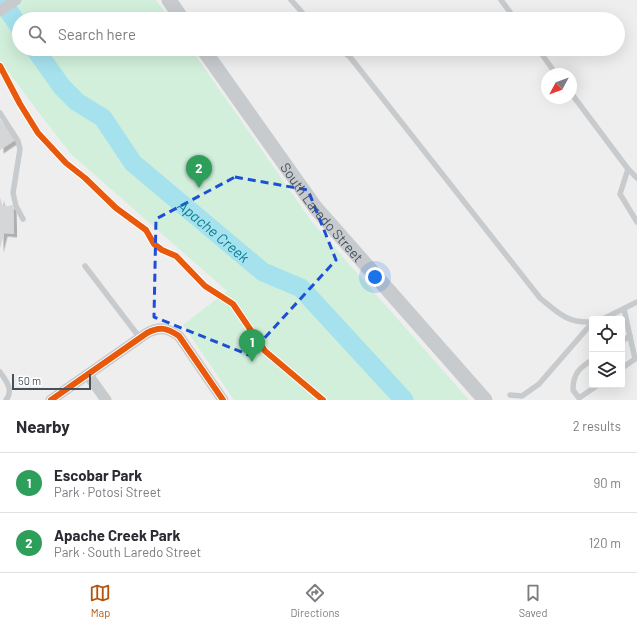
<!DOCTYPE html>
<html lang="en">
<head>
<meta charset="utf-8">
<style>
	:root { --surface:#fff; --page:#f7f7f7; --text:#2b2b33; --muted:#7c7c81; --line:#e1e1e2; --accent:#b45309 }
	body { margin:0; font-family:Barlow,sans-serif; background:var(--page); color:var(--text) }
	.controls { position:absolute; right:12px; bottom:12px; display:grid; overflow:hidden; border-radius:4px; box-shadow:0 4px 16px #0002 }
	.controls button { width:36px; height:36px; display:grid; place-items:center; padding:0; border:0; border-bottom:1px solid var(--line); background:var(--surface); color:var(--text); font:20px sans-serif }
	.compass { position:absolute; left:541px; top:68px; width:36px; height:36px; border-radius:50%; background:var(--surface); box-shadow:0 4px 16px #0002; rotate:229deg }
	.scale { position:absolute; left:12px; bottom:10px; width:79px; box-sizing:border-box; padding-left:4px; border:2px solid #45525b; border-top:0; font-size:11px; line-height:14px; white-space:nowrap; color:#45525b; -webkit-text-stroke:3px #fff; paint-order:stroke }
	.you { position:absolute; left:375px; top:277px; width:14px; height:14px; margin:-10px; border:3px solid #fff; border-radius:50%; background:#1a73e8; box-shadow:0 0 0 6px #1a73e833 }
	.badge { display:grid; place-items:center; width:26px; height:26px; border-radius:50%; background:var(--accent); color:#fff; font-size:13px; font-weight:700 }
	.pin { position:absolute; translate:-50% -33px; filter:drop-shadow(0 1px 2px #0008) }
	.pin::after { content:''; position:absolute; top:21px; width:14px; height:12px; background:inherit; clip-path:polygon(0 0,100% 0,50% 100%) }
	.list { margin:0; padding:0; list-style:none }
	h2 { display:flex; justify-content:space-between; align-items:center; height:52px; margin:0; padding:0 16px; font-size:17px }
	h2 small { font-size:13px; font-weight:400; color:var(--muted) }
	.list li { display:grid; grid-template-columns:26px 1fr auto; gap:12px; align-items:center; box-sizing:border-box; height:60px; padding:0 16px; border-top:1px solid var(--line) }
	.list b { display:block; font-size:15px; white-space:nowrap }
	.list p { margin:0; font-size:13px; white-space:nowrap; color:var(--muted) }
	.list em { font-size:13px; font-style:normal; color:var(--muted) }
	.icon { flex:none; width:22px; height:22px; fill:none; stroke:currentColor; stroke-width:2; stroke-linecap:round; stroke-linejoin:round }
	.map { position:relative; flex:none; width:637px; height:400px; overflow:hidden }
	.search { position:absolute; background:var(--surface); box-shadow:0 4px 16px #0002; left:12px; right:12px; top:12px; height:44px; display:flex; align-items:center; gap:10px; box-sizing:border-box; padding:0 14px; border-radius:22px; color:var(--muted); font-size:15px }
	.sheet { height:172px; background:var(--surface) }
	nav { display:flex; justify-content:space-around; align-items:center; box-sizing:border-box; height:56px; border-top:1px solid var(--line); background:var(--surface); font-size:11px; color:var(--muted) }
	nav a { display:grid; justify-items:center; gap:2px }
	nav .on { color:var(--accent) }
	.map>svg:first-child { display:block }
	.green { fill:#d1efdb }
	.lines { fill:none; stroke-linecap:round; stroke-linejoin:round }
	.river { stroke:#a5e2ee; stroke-width:19 }
	.building { fill:#d5d6d7; filter:url(#shadow) }
	.service { stroke:#c8cbcd; stroke-width:5.5 }
	.minor { stroke:#c8cbcd; stroke-width:11 }
	.secondary { stroke:#c8cbce; stroke-width:15 }
	.cycleway-casing { stroke:#fff; stroke-width:8 }
	.cycleway { stroke:#e8590c; stroke-width:6 }
	.marked { fill:none; stroke:#1d4ed8; stroke-width:3; stroke-dasharray:8 5; stroke-linejoin:round }
	.labels { text-anchor:middle; dominant-baseline:central; stroke-width:4; stroke-linejoin:round; paint-order:stroke }
	.street-label { font-size:14px; fill:#45525b; stroke:#fff }
	.water-label { font-size:15px; font-style:italic; fill:#097e95; stroke:#fff }
</style>
</head>
<body>
<div class="map">
<svg width="637" height="400" viewBox="0 0 637 400">
	<defs>
		<filter id="shadow"><feDropShadow dx="3.5" dy="3.5" stdDeviation="0" flood-color="#0004"/></filter>
	</defs>
	<rect width="100%" height="100%" fill="#efeeee"/>
	<!-- green -->
	<polygon class="green" points="0,0 156,0 170,19 19,19 19,49 191,49 312,222 469,400 234,400 183,325 227,291 71,154 39,113 0,60"/>
	<g class="lines">
		<!-- river -->
		<g class="river">
			<polyline points="1,0 19,26"/>
			<path id="s1" d="M35 49 62 87 77 102 103 118 133 163 263 272 301 288 404 400"/>
		</g>
	</g>
	<!-- building -->
	<g class="building">
		<polygon points="0,119 15,140 0,150"/>
		<polygon points="0,197 3,207 13,205 14,226 14,234 4,233 0,249"/>
	</g>
	<g class="lines">
		<!-- service -->
		<g class="service">
			<polyline points="291,0 308,19"/>
			<polyline points="501,0 515,19"/>
			<path d="M340 49 350 57 540 298C558 313 567 323 592 322"/>
			<polyline points="538,49 556,74"/>
			<polyline points="571,93 628,169 637,178"/>
			<polyline points="0,113 18,141 20,149 13,193 16,206 23,219"/>
			<polyline points="628,169 620,194 637,222"/>
			<polyline points="85,266 140,338"/>
			<polyline points="603,319 637,302"/>
			<polyline points="622,341 630,336"/>
			<path d="M592 360C579 368 573 374 573 390L579 398 598 385"/>
			<polyline points="622,368 635,359 624,309"/>
			<path d="M0 372C6 381 14 390 6 400"/>
			<polyline points="510,395 522,396 539,384 592,323"/>
		</g>
		<!-- minor -->
		<g class="minor">
			<polyline points="0,11 16,0"/>
			<polyline points="88,375 106,400"/>
			<path d="M51 400 147 333C160 326 167 328 179 336L223 400"/>
		</g>
		<!-- secondary -->
		<g class="secondary">
			<polyline points="169,0 182,19"/>
			<path id="s2" d="M203 49 315 207 485 400"/>
		</g>
		<!-- cycleway casing -->
		<g class="cycleway-casing">
			<g id="cycleway">
				<polyline points="0,66 20,104 38,133 66,163 85,178 116,208 146,230 154,244 162,250 176,256 205,286 233,304 265,351 323,400"/>
				<path d="M51 400 147 333C160 326 167 328 179 336L223 400"/>
			</g>
		</g>
		<!-- cycleway -->
		<use href="#cycleway" class="cycleway"/>
	</g>
	<!-- marked area -->
	<path class="marked" d="M235 177 308 190 336 260 249 355 154 317 156 219Z"/>
	<g class="labels">
		<!-- street labels -->
		<g class="street-label">
			<text stroke="none"><textPath href="#s2" startOffset="202">South Laredo Street</textPath></text>
		</g>
		<!-- water labels -->
		<g class="water-label">
			<text stroke="none"><textPath href="#s1" startOffset="258">Apache Creek</textPath></text>
		</g>
	</g>
</svg>
<div class="controls">
<button><svg class="icon" aria-label="locate" viewBox="0 0 24 24"><circle cx="12" cy="12" r="6"/><path d="M12 2v4M12 18v4M2 12h4M18 12h4"/></svg></button>
<button><svg class="icon" aria-label="layers" viewBox="0 0 24 24"><path d="M12 4l9 5-9 5-9-5zM3 14l9 5 9-5"/></svg></button>
</div>
<svg class="compass" viewBox="-18 -18 36 36"><path d="M0-13l5 13h-10z" fill="#e53935"/><path d="M0 13l5-13h-10z" fill="#7c7c81"/></svg>
<div class="scale">50 m</div>
<div class="you"></div>
<div class="pin badge" style="left:252px;top:362px;background:#2e9e5b">1</div>
<div class="pin badge" style="left:199px;top:188px;background:#2e9e5b">2</div>
<div class="search"><svg class="icon" aria-label="search" viewBox="0 0 24 24"><circle cx="10" cy="10" r="6"/><path d="M15 15l6 6"/></svg>Search here</div>
</div>
<section class="sheet">
<h2>Nearby<small>2 results</small></h2>
<ul class="list">
<li><span class="badge" style="background:#2e9e5b">1</span><div><b>Escobar Park</b><p>Park · Potosi Street</p></div><em>90 m</em></li>
<li><span class="badge" style="background:#2e9e5b">2</span><div><b>Apache Creek Park</b><p>Park · South Laredo Street</p></div><em>120 m</em></li>
</ul>
</section>
<nav>
<a class="on"><svg class="icon" aria-label="map" viewBox="0 0 24 24"><path d="M3 6l6-2 6 2 6-2v14l-6 2-6-2-6 2zM9 4v14M15 6v14"/></svg>Map</a>
<a><svg class="icon" aria-label="directions" viewBox="0 0 24 24"><path d="M12 3l9 9-9 9-9-9zM9 14v-3h6M13 9l2 2-2 2"/></svg>Directions</a>
<a><svg class="icon" aria-label="saved" viewBox="0 0 24 24"><path d="M7 4h10v16l-5-4-5 4z"/></svg>Saved</a>
</nav>
</body>
</html>
